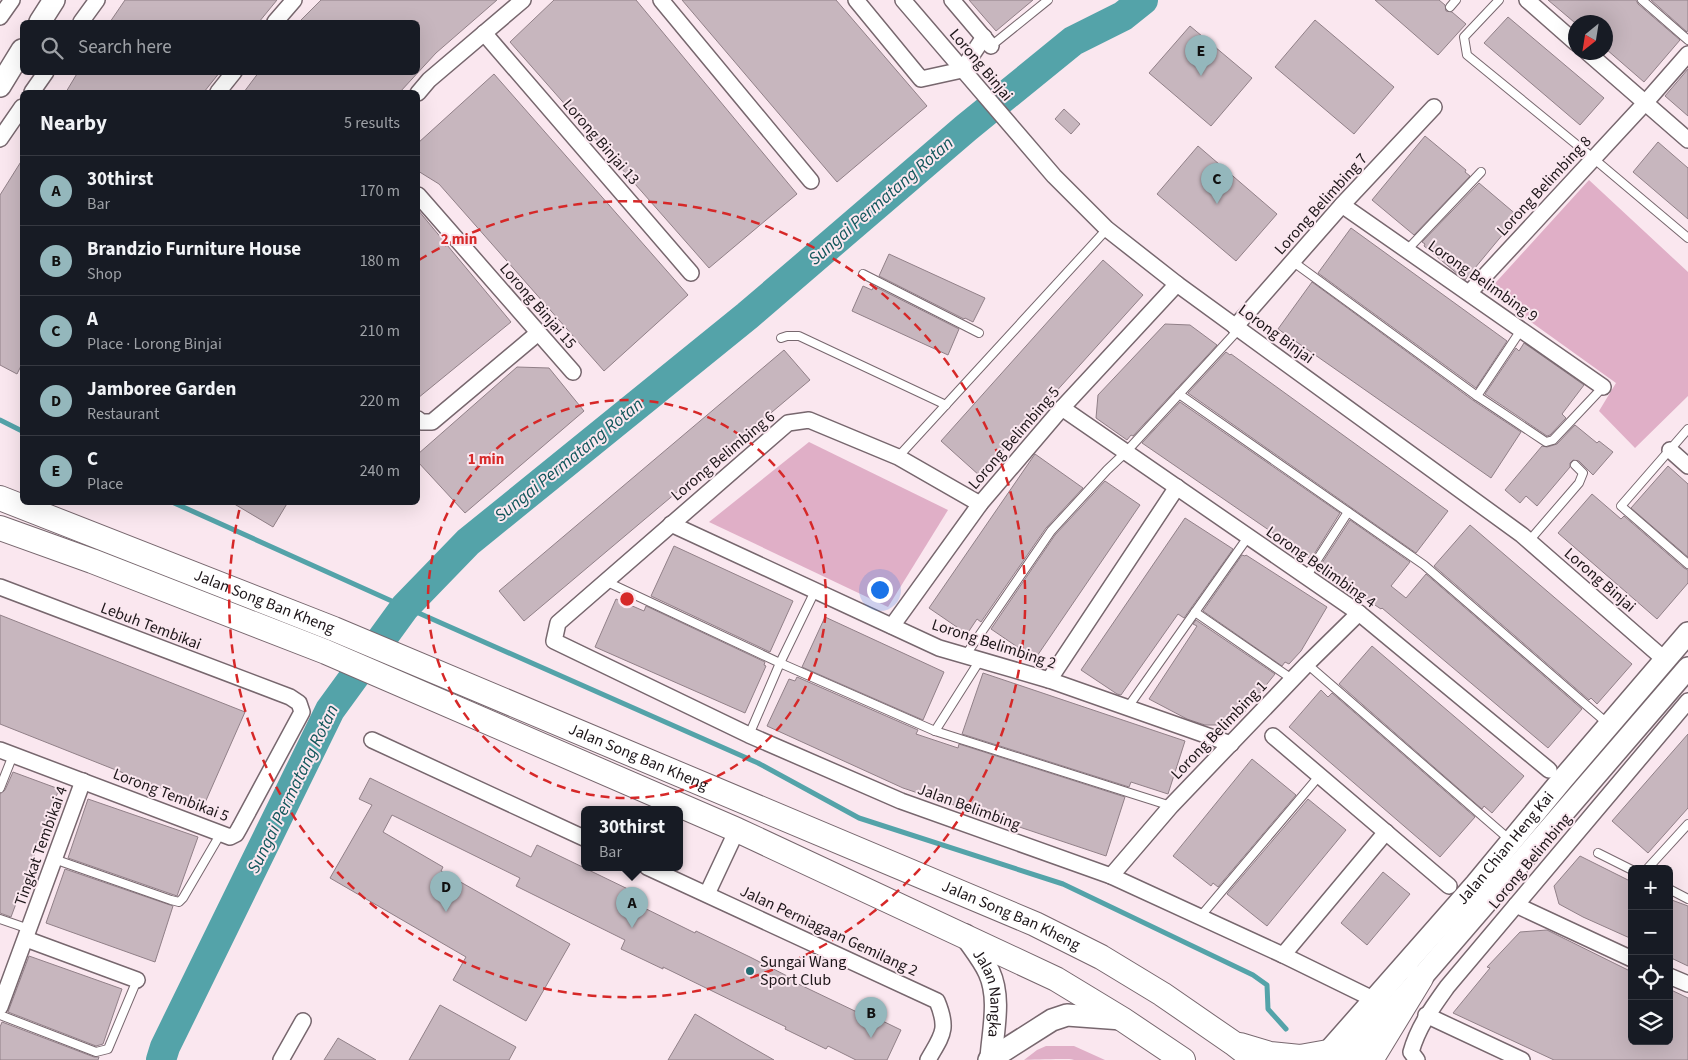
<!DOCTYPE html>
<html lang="en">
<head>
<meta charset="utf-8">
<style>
	:root { --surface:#171b24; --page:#20242c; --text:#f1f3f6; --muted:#9ea1a6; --line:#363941; --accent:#94b7bc }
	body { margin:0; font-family:"Source Sans 3",sans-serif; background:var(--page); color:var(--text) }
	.controls { position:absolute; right:15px; bottom:15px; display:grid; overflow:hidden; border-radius:8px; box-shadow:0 5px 20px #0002 }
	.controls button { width:45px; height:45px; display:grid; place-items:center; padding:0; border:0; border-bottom:1px solid var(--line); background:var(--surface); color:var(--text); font:25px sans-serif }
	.compass { position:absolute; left:1568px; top:15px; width:45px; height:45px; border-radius:50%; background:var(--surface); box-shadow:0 5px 20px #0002; rotate:210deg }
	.you { position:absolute; left:879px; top:589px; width:18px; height:18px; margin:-12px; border:4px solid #fff; border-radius:50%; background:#1a73e8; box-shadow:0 0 0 8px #1a73e833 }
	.badge { display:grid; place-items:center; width:32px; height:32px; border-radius:50%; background:var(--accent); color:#111; font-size:16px; font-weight:700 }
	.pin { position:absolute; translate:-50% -41px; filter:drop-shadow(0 1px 2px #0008) }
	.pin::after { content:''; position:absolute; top:26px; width:18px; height:15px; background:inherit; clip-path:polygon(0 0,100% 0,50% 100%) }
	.popup { position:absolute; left:581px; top:806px; width:102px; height:65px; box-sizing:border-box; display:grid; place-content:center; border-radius:8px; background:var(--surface); filter:drop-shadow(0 1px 4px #0005); font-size:16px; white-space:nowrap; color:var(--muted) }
	.popup b { font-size:19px; color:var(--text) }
	.popup::after { content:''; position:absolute; left:50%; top:100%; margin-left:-10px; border:10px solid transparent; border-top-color:var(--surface) }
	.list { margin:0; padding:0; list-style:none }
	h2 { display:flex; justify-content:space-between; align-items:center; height:65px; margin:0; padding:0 20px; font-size:21px }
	h2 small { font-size:16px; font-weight:400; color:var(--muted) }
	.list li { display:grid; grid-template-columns:32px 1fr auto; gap:15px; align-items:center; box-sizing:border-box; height:70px; padding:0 20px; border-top:1px solid var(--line) }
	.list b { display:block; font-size:19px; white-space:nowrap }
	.list p { margin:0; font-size:16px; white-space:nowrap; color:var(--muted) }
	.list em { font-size:16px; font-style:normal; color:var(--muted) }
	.icon { flex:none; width:28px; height:28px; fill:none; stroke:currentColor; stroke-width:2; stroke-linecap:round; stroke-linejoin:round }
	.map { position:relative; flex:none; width:1688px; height:1060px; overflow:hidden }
	.search { position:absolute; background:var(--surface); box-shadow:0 5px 20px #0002; left:20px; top:20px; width:400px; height:55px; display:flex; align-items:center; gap:12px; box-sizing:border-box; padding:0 18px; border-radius:8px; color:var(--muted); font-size:19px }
	.panel { position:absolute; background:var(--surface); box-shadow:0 5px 20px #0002; left:20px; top:90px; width:400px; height:415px; border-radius:8px }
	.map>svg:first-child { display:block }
	.green { fill:#e0afc7 }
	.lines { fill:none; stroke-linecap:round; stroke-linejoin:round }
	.stream { stroke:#54a3a9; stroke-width:5 }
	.river { stroke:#54a3a9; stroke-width:30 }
	.building { fill:#c7b6be; stroke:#918088 }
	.lane-casing { stroke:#77676e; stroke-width:10 }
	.street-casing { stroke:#77676e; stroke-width:18 }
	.secondary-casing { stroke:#77676e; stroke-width:24 }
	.primary-casing { stroke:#77676e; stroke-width:26 }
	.lane { stroke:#fff; stroke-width:8 }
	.street { stroke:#fff; stroke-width:15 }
	.secondary { stroke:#fff; stroke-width:21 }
	.primary { stroke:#fff; stroke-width:24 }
	.ring { fill:none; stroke:#d62828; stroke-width:2.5; stroke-dasharray:9 6 }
	.poi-dot { fill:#236e74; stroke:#fae7ef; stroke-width:2 }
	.labels { text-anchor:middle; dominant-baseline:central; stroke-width:4; stroke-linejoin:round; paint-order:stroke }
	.street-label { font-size:16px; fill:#1d1619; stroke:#fae7ef }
	.poi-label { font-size:16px; fill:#1d1619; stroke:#fae7ef; text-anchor:start }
	.water-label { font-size:18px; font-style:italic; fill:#11565b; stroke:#fae7ef }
	.centre { fill:#d62828; stroke:#fae7ef; stroke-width:2.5 }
	.ring-label { font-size:15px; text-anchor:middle; font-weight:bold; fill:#d62828; stroke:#fae7ef; stroke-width:4; stroke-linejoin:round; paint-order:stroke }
</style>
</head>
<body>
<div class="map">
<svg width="1688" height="1060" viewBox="0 0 1688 1060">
	<rect width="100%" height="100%" fill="#fae7ef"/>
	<!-- green -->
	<g class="green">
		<polygon points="1589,180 1688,272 1688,396 1635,448 1599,411 1616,383 1488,291"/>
		<polygon points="809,442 948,510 888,607 709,522"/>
		<path d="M1046 1046H1074L1105 1060H1074C1070 1058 1032 1060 1024 1060L1037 1050Z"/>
	</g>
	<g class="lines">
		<!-- stream -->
		<g class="stream">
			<polyline points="0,420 22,431"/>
			<polyline points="172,502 405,607 758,763 859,818 1063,884 1253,975 1267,985 1268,1009 1286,1029"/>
		</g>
		<!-- river -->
		<polyline class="river" points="161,1060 165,1047 330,710 405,607 468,542 747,316 966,128 1073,41 1123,16 1143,0"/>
	</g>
	<!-- building -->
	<g class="building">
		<polygon points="125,0 277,0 259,22 110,22"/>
		<polygon points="321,0 497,0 436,53 400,92 244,92 259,72 418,72 418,22 299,22"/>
		<polygon points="554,0 636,0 797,194 709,268 510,42"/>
		<polygon points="682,0 836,0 927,106 837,182"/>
		<polygon points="969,0 1033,0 996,31"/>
		<polygon points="1375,0 1439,0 1445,5 1446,11 1452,12 1466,24 1438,55"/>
		<polygon points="1548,0 1636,0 1638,4 1680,40 1644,82 1606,49 1606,22 1574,22"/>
		<polygon points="1651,0 1688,0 1688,30 1687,32"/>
		<polygon points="1508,17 1604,98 1580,125 1484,43"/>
		<polygon points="1315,20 1394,87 1354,134 1275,67"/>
		<polygon points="1190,26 1252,78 1211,126 1149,73"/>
		<polygon points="1688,69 1688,116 1665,96"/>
		<polygon points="78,72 220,72 204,92 66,92"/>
		<polygon points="494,74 688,295 604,371 439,184 418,171 418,143"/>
		<polygon points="1064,109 1080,124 1071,134 1055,119"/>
		<polygon points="1425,136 1466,170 1465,172 1470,176 1414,235 1372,200"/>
		<polygon points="1658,142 1688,168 1688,219 1633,172"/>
		<polygon points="1198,146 1277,214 1236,261 1157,194"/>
		<polygon points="22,160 22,364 17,374 0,365 0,195"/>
		<polygon points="1479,183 1518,216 1465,280 1424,246 1425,244 1422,242"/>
		<polygon points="418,210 511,322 418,398"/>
		<polygon points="1351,228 1507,341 1476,388 1318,273"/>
		<polygon points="889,254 985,298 973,322 965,318 964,319 879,276"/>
		<polygon points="1103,260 1143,295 980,476 941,441"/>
		<polygon points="1312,282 1474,401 1521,432 1491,478 1278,329"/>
		<polygon points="863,286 872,290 874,286 959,329 948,355 852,311"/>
		<polygon points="1165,324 1190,325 1217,345 1133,436 1131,435 1127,440 1096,418 1098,395"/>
		<polygon points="1524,343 1584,385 1562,414 1566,418 1550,435 1547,436 1485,394 1516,348 1519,351"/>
		<polygon points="784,350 810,380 524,621 499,591"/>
		<polygon points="1226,352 1230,355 1231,354 1448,511 1416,553 1188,393"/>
		<polygon points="517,367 549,368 584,411 465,513 418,462 418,454"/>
		<polygon points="1180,402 1340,513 1311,559 1142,443"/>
		<polygon points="1575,425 1597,443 1599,441 1613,452 1593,475 1579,461 1573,460 1570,463 1570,467 1537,506 1526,496 1520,503 1505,490 1542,446 1547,447 1557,444"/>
		<polygon points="1035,454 1083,488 1046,528 981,622 977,619 967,634 929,608"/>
		<polygon points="1668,466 1688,484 1688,557 1631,508"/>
		<polygon points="1105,481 1140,505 1035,659 991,629 1055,535"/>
		<polygon points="1592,494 1621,519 1624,516 1684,568 1688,570 1688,583 1657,619 1558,533"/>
		<polygon points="231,502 288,502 273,527"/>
		<polygon points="1185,518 1233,549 1184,618 1178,614 1121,695 1117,694 1081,670"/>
		<polygon points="1350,520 1410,562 1391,586 1406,598 1426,574 1582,709 1548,748 1382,608 1381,609 1320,569 1321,566 1320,566"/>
		<polygon points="1470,525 1632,664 1597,704 1591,698 1589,700 1434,566"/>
		<polygon points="674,546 793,601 770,652 651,596"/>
		<polygon points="1242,555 1245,556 1246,555 1327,607 1301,651 1289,664 1285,662 1282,666 1203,611"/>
		<polygon points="616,599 644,611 646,606 765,662 764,665 766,666 745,713 595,647"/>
		<polygon points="0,615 245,712 204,805 0,724"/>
		<polygon points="825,617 944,672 923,720 802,667"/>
		<polygon points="1196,620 1275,674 1239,719 1220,725 1205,725 1187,719 1149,699 1197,626 1193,624"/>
		<polygon points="1372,646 1524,776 1492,813 1484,806 1482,809 1339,684"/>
		<polygon points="983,673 1185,741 1168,794 1131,782 1129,787 962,734"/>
		<polygon points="797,677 918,730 916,734 958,748 959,744 1125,797 1106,856 903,788 767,726 789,679 795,681"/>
		<polygon points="1321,690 1328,697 1332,693 1475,817 1440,857 1289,727"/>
		<polygon points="1688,734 1688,808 1648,853 1612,821"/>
		<polygon points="1252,759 1296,795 1218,887 1213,883 1211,886 1173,856"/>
		<polygon points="13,772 59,789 11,917 0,913 0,794 5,790"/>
		<polygon points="370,778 531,857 537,845 632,891 628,900 695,933 696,931 750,957 791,978 790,980 859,1013 860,1010 901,1030 887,1060 856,1060 828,1046 826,1049 785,1029 786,1027 663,967 663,969 621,949 625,940 516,886 520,878 392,815 383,832 443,867 441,871 570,944 526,1021 453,980 466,957 330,878 372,805 359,799"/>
		<polygon points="88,799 198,837 177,896 68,858"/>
		<polygon points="1308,799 1346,830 1267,926 1227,894"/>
		<polygon points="1580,856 1632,882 1632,939 1583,917 1559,904 1554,886"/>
		<polygon points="65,869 173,906 155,962 46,923"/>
		<polygon points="1383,872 1410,894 1367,945 1341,923"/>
		<polygon points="1669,899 1688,906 1688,966 1669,957"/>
		<polygon points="1547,930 1632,972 1632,1041 1669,1041 1669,989 1688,998 1688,1060 1554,1060 1453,1013 1490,968 1487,967 1520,932"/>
		<polygon points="29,956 122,989 103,1044 96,1046 8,1012"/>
		<polygon points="440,1005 516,1047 509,1060 409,1060"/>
		<polygon points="695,1014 739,1040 774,1060 668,1060"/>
		<polygon points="2,1022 94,1057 99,1057 98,1060 0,1060 0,1027"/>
		<polygon points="338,1038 376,1060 324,1060"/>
	</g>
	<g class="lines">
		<!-- lane casing -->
		<g class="lane-casing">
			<g id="lane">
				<polyline points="1499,0 1464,37 1467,55 1593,158 1688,238"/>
				<polyline points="1642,0 1688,40"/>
				<polyline points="1450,7 1456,0"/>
				<polyline points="991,46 1048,0"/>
				<polyline points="1407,250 1481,172"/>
				<polyline points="1292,261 1477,396 1546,442 1553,440 1603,387"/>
				<polyline points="863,274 979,333"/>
				<polyline points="781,338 787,336 799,336 946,405"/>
				<polyline points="1179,394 1424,565 1607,723"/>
				<polyline points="1477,396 1521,330"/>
				<polyline points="1688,429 1621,506 1688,564"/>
				<polyline points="898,457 1107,229"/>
				<polyline points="1529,541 1579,483 1583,473 1575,465"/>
				<polyline points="1306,577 1348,512"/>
				<polyline points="605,581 780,663 935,731 1171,806"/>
				<polyline points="1195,612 1292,679"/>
				<polyline points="965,656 1051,531 1107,470 1126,452 1239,329"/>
				<polyline points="1307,664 1510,840"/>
				<polyline points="1128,707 1248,537"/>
				<polyline points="935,731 980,660"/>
				<polyline points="749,735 780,663 815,591"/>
				<polyline points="0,788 13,755"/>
				<polyline points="1598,853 1632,870"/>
				<polyline points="54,859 171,900 179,902 183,898 221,833"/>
				<polyline points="1647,869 1688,824"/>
				<polyline points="1669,889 1688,899"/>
				<polyline points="1200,917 1320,775"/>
				<polyline points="0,919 29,929"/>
				<polyline points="0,1015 96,1052 108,1049 137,980"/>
			</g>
		</g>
		<!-- street casing -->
		<g class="street-casing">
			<g id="street">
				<polyline points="661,0 811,181"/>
				<polyline points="856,0 921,79 962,70 984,37"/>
				<polyline points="903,0 1054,176 1107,229 1177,284 1522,535 1664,659"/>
				<polyline points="952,0 991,46"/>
				<polyline points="1527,0 1576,43"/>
				<polyline points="0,17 12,0"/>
				<polyline points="81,22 97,0"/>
				<polyline points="275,22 294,0"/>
				<polyline points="484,33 691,273"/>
				<polyline points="1587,52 1688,140"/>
				<polyline points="32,92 46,72"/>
				<polyline points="218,92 234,72"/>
				<polyline points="418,93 429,80 523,0"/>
				<polyline points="0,139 22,107"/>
				<polyline points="418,195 573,372"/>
				<polyline points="1342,205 1603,387"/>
				<polyline points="1469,293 1645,103 1688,54"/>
				<polyline points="1235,327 1342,205 1434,107"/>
				<polyline points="1062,408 1359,613 1549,770"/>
				<polyline points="418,419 421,422 432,422 538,333"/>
				<polyline points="1670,450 1688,466"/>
				<polyline points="980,504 898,457 809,420 788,423 558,623 554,641 749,735 901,801 1111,876 1283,955 1375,1000"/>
				<polyline points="671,524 939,648 1049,680 1231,744"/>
				<polyline points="0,587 290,697 299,703 302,712 240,827 236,834 230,837 0,750"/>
				<polyline points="892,626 980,504 1062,408 1177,284"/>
				<polyline points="1049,680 1177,487"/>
				<polyline points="1273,736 1449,886"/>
				<polyline points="372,740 584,838"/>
				<path d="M647 867 937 1001C949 1030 942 1035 928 1060"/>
				<polyline points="1111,876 1171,806 1307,664 1359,613"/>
				<polyline points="707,894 737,830"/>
				<polyline points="1516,905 1632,959"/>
				<polyline points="26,939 137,980"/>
				<polyline points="1283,955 1386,832"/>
				<polyline points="1669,976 1688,984"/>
				<polyline points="0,1007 83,781"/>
				<polyline points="1426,1015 1522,1060"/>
				<polyline points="281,1060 303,1021"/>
				<path d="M1417 1060 1411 1052C1418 1027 1432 1008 1447 987L1688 701"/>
			</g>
		</g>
		<!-- secondary casing -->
		<g class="secondary-casing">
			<g id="secondary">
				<polyline points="40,22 54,0"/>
				<polyline points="0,86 22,50"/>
				<path id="s1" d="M965 935C973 947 983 959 989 972 1001 998 993 1030 991 1058"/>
				<polyline points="989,1060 1052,1020 1067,1015 1122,1019"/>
				<path id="s2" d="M1321 1060 1476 884 1562 780 1688 633"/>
				<polyline points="1346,1060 1421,978 1688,668"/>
			</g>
		</g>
		<!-- primary casing -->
		<g class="primary-casing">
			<g id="primary">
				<path id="s3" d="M0 498 334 629 1035 924 1101 957 1162 994 1233 1043 1255 1060"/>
				<polyline points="0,528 92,561 326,652 737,830 1056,979 1122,1019 1183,1060"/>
				<polyline points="1240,1045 1270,1054 1300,1057 1328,1052"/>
				<polyline points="1371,1060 1421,978"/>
			</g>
		</g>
		<!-- lane -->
		<use href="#lane" class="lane"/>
		<!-- street -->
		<use href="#street" class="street"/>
		<!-- secondary -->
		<use href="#secondary" class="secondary"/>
		<!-- primary -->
		<use href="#primary" class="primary"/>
	</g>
	<!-- distance rings -->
	<g class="ring">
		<circle cx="627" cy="599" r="199"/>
		<path d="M419 260A398 398 0 1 1 241 503"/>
	</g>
	<!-- markers -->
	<circle class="poi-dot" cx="750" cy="971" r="5"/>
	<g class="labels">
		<!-- street labels -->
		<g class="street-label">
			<text transform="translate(981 65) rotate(50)">Lorong Binjai</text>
			<text transform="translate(601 142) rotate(49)">Lorong Binjai 13</text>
			<text transform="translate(1544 186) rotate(-47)">Lorong Belimbing 8</text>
			<text transform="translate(1321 204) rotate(-48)">Lorong Belimbing 7</text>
			<text transform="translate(1483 281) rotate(35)">Lorong Belimbing 9</text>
			<text transform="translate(538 306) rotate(49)">Lorong Binjai 15</text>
			<text transform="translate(1276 334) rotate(36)">Lorong Binjai</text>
			<text transform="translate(1014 438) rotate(-49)">Lorong Belimbing 5</text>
			<text transform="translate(723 456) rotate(-40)">Lorong Belimbing 6</text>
			<text transform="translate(1321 567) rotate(35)">Lorong Belimbing 4</text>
			<text transform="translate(1600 580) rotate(41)">Lorong Binjai</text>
			<text stroke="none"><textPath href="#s3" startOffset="284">Jalan Song Ban Kheng</textPath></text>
			<text transform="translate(151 626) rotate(21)">Lebuh Tembikai</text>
			<text transform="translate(994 644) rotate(18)">Lorong Belimbing 2</text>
			<text transform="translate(1219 730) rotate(-46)">Lorong Belimbing 1</text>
			<text stroke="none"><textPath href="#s3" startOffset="689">Jalan Song Ban Kheng</textPath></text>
			<text transform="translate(171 795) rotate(21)">Lorong Tembikai 5</text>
			<text transform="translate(969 807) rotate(20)">Jalan Belimbing</text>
			<text transform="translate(41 846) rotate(-70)">Tingkat Tembikai 4</text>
			<text stroke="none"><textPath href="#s2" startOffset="281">Jalan Chian Heng Kai</textPath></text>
			<text transform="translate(1530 861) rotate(-50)">Lorong Belimbing</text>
			<text stroke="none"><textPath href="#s3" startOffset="1094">Jalan Song Ban Kheng</textPath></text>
			<text transform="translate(829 931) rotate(25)">Jalan Perniagaan Gemilang 2</text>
			<text stroke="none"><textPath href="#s1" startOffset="65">Jalan Nangka</textPath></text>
		</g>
		<!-- poi labels -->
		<g class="poi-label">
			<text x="760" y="962">Sungai Wang<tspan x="760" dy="18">Sport Club</tspan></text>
		</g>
		<!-- water labels -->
		<g class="water-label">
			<text transform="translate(881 201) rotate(-41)">Sungai Permatang Rotan</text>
			<text transform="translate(569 460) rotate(-39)">Sungai Permatang Rotan</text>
			<text transform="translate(293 789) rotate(-64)">Sungai Permatang Rotan</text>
		</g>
	</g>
	<circle cx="627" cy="599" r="8" class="centre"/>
	<g class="ring-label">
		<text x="459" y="244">2 min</text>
		<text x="486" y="464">1 min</text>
	</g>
</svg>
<div class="controls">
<button>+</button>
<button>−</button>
<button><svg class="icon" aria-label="locate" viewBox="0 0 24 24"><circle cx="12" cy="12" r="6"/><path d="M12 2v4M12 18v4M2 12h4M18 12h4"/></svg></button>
<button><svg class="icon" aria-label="layers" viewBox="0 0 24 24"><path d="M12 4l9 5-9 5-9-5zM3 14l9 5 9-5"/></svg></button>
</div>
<svg class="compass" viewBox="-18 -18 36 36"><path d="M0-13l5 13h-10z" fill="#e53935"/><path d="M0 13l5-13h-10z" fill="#9ea1a6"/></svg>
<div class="you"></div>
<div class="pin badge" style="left:632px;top:928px">A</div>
<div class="popup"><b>30thirst</b>Bar</div>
<div class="pin badge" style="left:871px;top:1038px">B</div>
<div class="pin badge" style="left:1217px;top:204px">C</div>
<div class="pin badge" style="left:446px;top:912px">D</div>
<div class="pin badge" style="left:1201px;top:76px">E</div>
<div class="search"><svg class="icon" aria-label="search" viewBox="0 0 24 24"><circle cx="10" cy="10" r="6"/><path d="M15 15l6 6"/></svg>Search here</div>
<section class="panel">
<h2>Nearby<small>5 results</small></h2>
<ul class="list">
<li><span class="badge">A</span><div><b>30thirst</b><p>Bar</p></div><em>170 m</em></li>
<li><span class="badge">B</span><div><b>Brandzio Furniture House</b><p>Shop</p></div><em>180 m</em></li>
<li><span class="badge">C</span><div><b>A</b><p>Place · Lorong Binjai</p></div><em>210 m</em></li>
<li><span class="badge">D</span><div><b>Jamboree Garden</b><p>Restaurant</p></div><em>220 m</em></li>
<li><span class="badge">E</span><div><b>C</b><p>Place</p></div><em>240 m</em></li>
</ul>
</section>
</div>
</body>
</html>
